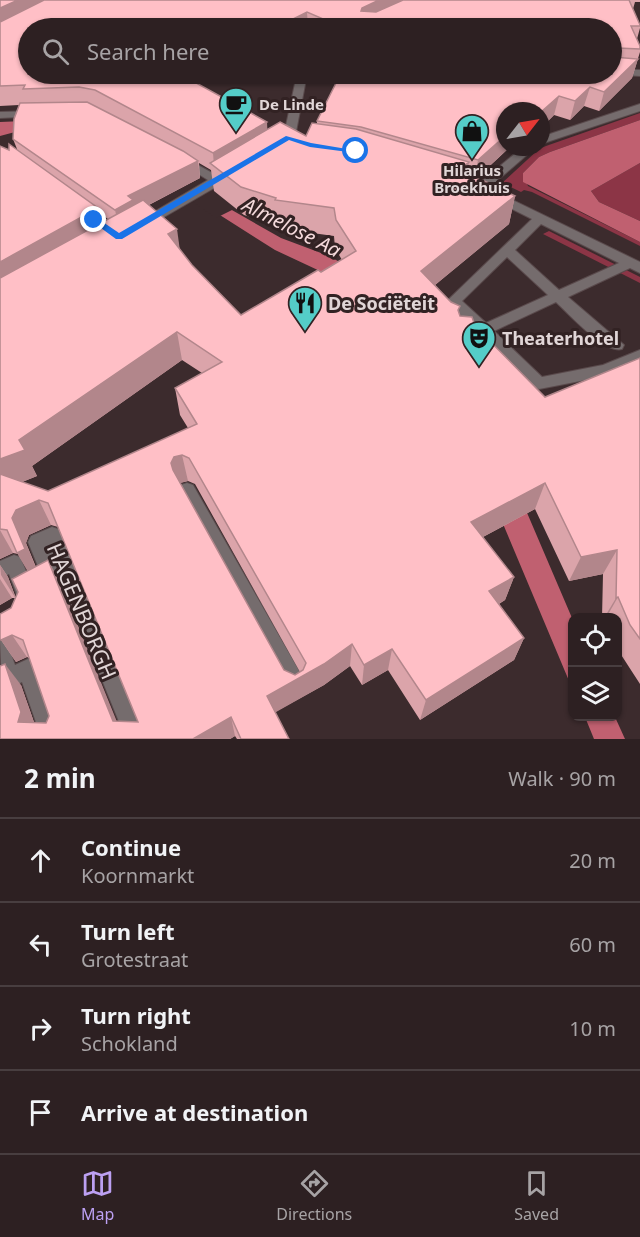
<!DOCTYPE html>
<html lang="en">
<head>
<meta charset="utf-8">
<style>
	:root { --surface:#2d2022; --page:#35282a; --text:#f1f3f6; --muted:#a7a3a5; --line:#483e40; --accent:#bca0f2 }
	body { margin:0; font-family:"Noto Sans",sans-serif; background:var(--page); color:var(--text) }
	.controls { position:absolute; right:18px; bottom:18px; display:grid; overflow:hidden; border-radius:12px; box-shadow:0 2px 4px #0004 }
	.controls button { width:54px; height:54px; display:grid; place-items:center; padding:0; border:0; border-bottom:2px solid var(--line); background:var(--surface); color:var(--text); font:30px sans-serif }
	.compass { position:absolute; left:496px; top:102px; width:54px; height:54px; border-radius:50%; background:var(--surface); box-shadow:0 2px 4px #0004; rotate:59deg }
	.stop { position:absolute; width:18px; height:18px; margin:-14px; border:4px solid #1a73e8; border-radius:50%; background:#fff }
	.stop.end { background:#1a73e8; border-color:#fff; box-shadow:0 2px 6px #0008 }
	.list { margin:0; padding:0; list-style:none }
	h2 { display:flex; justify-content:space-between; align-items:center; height:78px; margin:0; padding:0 24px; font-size:26px }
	h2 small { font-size:20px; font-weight:400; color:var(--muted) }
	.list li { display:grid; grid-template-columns:39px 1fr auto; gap:18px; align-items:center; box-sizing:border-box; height:84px; padding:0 24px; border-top:2px solid var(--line) }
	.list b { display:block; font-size:22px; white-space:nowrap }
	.list p { margin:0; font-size:20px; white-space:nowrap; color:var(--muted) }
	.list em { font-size:20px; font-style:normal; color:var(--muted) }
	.icon { flex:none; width:33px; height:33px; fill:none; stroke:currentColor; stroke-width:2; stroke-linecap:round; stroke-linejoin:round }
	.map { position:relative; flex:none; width:640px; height:739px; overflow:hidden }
	.search { position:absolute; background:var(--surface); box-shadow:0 2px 4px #0004; left:18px; right:18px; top:18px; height:66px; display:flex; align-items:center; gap:15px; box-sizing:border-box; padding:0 21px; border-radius:33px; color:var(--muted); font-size:22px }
	.sheet { height:414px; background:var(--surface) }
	nav { display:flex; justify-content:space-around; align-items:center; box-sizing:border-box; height:84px; border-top:2px solid var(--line); background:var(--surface); font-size:16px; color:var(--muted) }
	nav a { display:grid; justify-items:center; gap:3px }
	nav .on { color:var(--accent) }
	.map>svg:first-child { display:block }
	.green { fill:#8c3546 }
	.water { fill:#c06070 }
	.pier { fill:#3c2b2d }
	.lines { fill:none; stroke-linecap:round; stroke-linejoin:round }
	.minor-tunnel { stroke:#554546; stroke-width:10; stroke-dasharray:10 5; stroke-linecap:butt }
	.minor-casing { stroke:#5a4a4c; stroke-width:2 }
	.minor { fill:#756c6d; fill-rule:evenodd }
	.wall { fill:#dba4aa; fill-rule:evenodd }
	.shaded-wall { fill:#b2868b }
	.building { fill:#ffbfc6; stroke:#b2868b; stroke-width:1.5; fill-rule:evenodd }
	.route { fill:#1a73e8 }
	.labels { text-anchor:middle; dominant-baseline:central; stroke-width:6; stroke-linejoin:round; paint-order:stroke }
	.far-poi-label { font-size:15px; font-weight:bold; fill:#e1d6d7; stroke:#322223; text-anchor:start }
	.poi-label { font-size:18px; font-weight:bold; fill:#e1d6d7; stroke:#322223; text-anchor:start }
	.water-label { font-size:20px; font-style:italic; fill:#f4d9db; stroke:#322223 }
	.near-street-label { font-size:21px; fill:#e1d6d7; stroke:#322223 }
</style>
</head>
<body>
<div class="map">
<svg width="640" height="739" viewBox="0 0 640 739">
	<rect width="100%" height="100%" fill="#3c2b2d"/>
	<!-- green -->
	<g class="green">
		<polygon points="640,113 640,120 550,152 539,157 523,173 528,186 640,242 640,246 532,192 524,190 521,192 502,183 539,149 546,146"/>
		<polygon points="640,163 640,221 599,202 591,191"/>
		<polygon points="549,231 640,277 640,283 543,234"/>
	</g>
	<!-- water -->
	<g class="water">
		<polygon points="72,119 281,238 329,256 343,264 519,494 572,618 572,688 493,500 337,279 275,250 179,189 15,132 0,136 0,122"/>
		<polygon points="640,120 640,163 591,191 599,202 640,221 640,242 523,182 523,173 539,157 550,152"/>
		<polygon points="585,717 615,717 625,739 594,739"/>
	</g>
	<!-- pier -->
	<polygon class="pier" points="195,177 207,187 234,209 216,218 174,189"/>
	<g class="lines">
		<!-- minor-tunnel -->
		<polyline class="minor-tunnel" points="193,74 200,79"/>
		<!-- minor casing -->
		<g class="minor-casing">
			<g id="minor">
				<polygon points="612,69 640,70 640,76 608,74 612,74"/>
				<polygon points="297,74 307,74 295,137 284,144 276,144 276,140 284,135"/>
				<polygon points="640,104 640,111 541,144 541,137"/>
				<polygon points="36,111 40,112 40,116 0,118 0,112"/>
				<polygon points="523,147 536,147 485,191 477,191 477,185"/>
				<polygon points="183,157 216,175 229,169 235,173 221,184 145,228 137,228 135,225 137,222 208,180 179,162 179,158"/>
				<path d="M496 192 640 262V273L630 268 568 297 624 345 622 349C605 354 569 314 556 302L494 331 542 377 603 365 640 350V361L606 376 539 389 534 387 482 337 475 339 470 338 468 334 474 329 447 301 532 219 492 199 490 196ZM541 224 619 263 559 290 515 250ZM507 257 548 295 486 323 462 301Z"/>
				<polygon points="187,483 193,485 302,676 305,683 302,690 295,693 288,690 181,495 179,490 181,485"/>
				<polygon points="52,527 58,529 61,535 146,739 126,739 61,579 58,584 50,587 44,585 41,579 42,576 28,542 31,536"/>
				<polygon points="14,555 20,557 35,592 33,598 26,601 18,598 9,574 0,578 0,561"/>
				<polygon points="0,640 7,643 15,665 28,659 35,662 61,736 60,739 36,739 39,731 22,682 9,688 2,685"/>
			</g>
		</g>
		<!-- minor -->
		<use href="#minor" class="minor"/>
	</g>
	<!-- wall -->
	<path class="wall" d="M0 0H640V2H635L633 9 640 25V28L637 39 640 46V52L632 78 599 111 584 106 570 120 554 115 541 128V111H505V147H510L477 178 515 196 509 224 435 285 459 313 460 316 475 326 545 397 640 358V684L618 650V618H602L603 574 569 581 535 509 483 537 514 577 505 600 499 604 524 638 514 660 420 720 388 670 362 685 350 666 324 685 275 712 289 739H237L235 736 230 739H0L21 685 34 722 46 723 49 716 29 658 27 657 16 662 1 640 15 598H12L0 605V565L8 577 16 598 28 571 18 554 13 553 0 559V146L9 150 17 149 13 139 19 105 0 106ZM28 28H612L317 121V124L306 136 267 129 193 81 212 74H28ZM199 163 211 170 214 191 244 215 276 225V228L334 236 335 248 342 260 321 272 241 315 192 265 180 250 149 205 200 178ZM99 213 108 219 102 223ZM182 360 202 373 175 388 180 415 188 428 48 491 22 482 37 476 32 466ZM188 481 195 484 300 672 295 675 284 670 180 483ZM51 525 58 527 138 722 116 721 61 584 36 567 26 543 29 535Z"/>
	<!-- shaded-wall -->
	<g class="shaded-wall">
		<polygon points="18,0 42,0 44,8 0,29 0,8"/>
		<polygon points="379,0 419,0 361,26 362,8"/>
		<polygon points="307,12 308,28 275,28"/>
		<polygon points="618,48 612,67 612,55"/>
		<polygon points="638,59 632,78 599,111 604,92"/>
		<polygon points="172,74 212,74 174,88"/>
		<polygon points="590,87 584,106 570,120 575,101"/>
		<polygon points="559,96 554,115 541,128 541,112"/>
		<polygon points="267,122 268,142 214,166 213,153"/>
		<polygon points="505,136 505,147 510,147 474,180 478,160"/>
		<polygon points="198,161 200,178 135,212 119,227 115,210 128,196"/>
		<polygon points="469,162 464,189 460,169"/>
		<polygon points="515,196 509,224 418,299 421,271"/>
		<polygon points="98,208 105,236 0,296 0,262"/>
		<polygon points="177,229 181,258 168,234"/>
		<polygon points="177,332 182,360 32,466 37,476 0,491 0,459 19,440"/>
		<polygon points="182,455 188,481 180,483 177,489 171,463 174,457"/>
		<polygon points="545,483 535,509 464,547 471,522"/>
		<polygon points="39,500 51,525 29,535 26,543 38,573 31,577 17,553 12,518 16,510"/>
		<polygon points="0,530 13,553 0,559"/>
		<polygon points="617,550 603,574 569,581 581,557"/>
		<polygon points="48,560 61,584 124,739 113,721"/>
		<polygon points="0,565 8,577 16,599 1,575"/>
		<polygon points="514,577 505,600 481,614 489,591"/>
		<polygon points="0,579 12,598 0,605"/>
		<polygon points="618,597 606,618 604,618 616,598"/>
		<polygon points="12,635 27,657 16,662 1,640"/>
		<polygon points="524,638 514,660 420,720 426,700"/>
		<polygon points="352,644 350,666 324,685 269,716 267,696"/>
		<polygon points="392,649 388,670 362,685 364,665"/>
		<polygon points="5,664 21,685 37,731 18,722"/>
		<polygon points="231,717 235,736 230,739 193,739"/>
	</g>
	<!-- building -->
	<g class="building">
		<polygon points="0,0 18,0 0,8"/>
		<polygon points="44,0 379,0 362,8 361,11 376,12 403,0 629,0 640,25 640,26 631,26 640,46 640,49 618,48 612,55 612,28 344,28 307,12 275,28 28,28 28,74 180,74 267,122 213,153 95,90 79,87 23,89 25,85 0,86 0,22"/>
		<polygon points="612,55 613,57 638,59 604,92 590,87 575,101 559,96 541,112 541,111 505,111 505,136 478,160 361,127 317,121 338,79 340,74 612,74"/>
		<polygon points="87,102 183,151 198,161 128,196 133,200 115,210 13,139 14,119 20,103"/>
		<path d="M280 122 306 136 312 123 356 129 469 162 460 169 515 196 421 271 451 302 460 306 458 310 460 316 472 317 475 326 545 397 640 358V639L630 625 618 597 616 598 617 550 581 557 545 483 471 522 514 577 489 591 524 638 426 700 392 649 364 665 352 644 324 664 267 696 289 739H241L231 717 193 739H0V666L5 664 21 712 18 722 46 723 49 716 23 640 12 635 1 640 0 639V614L11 608 18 592 12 579 48 560 113 721 138 722 48 503 39 500 16 510 12 518 25 549 17 553 7 530 0 529V474L48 491 197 424 175 388 222 362 177 332 19 440 25 450 0 459V278L143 200 177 229 168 234 192 265 241 315 318 270 321 272 356 251 336 220 334 208 275 200 276 198 241 187 210 163ZM182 455 189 458 306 663 303 670 295 675 284 670 173 470 171 463 174 457Z"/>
		<polygon points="9,144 98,208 0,262 0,146 9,150"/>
	</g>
	<!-- route -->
	<polygon class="route" points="286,136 311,143 359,151 356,153 310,147 289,140 122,239 116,239 90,220 97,218 119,233"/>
	<!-- icons -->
	<defs>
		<g id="cafe-pin" transform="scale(1.725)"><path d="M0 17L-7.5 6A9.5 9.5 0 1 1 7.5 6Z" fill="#54cdc8" stroke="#322223"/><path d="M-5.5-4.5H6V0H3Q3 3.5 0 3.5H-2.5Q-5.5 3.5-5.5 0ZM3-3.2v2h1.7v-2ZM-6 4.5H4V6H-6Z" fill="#111"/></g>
		<g id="shop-pin" transform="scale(1.725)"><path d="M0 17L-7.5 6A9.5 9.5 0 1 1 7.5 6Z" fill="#54cdc8" stroke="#322223"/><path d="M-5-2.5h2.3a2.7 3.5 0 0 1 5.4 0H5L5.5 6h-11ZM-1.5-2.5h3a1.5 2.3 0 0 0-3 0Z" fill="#111"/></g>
		<g id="restaurant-pin" transform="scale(1.725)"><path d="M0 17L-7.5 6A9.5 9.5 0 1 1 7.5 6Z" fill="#54cdc8" stroke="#322223"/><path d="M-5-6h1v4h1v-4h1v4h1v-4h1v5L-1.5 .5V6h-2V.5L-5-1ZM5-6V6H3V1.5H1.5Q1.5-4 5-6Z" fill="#111"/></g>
		<g id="theatre-pin" transform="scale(1.725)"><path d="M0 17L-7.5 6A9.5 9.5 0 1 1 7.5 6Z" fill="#54cdc8" stroke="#322223"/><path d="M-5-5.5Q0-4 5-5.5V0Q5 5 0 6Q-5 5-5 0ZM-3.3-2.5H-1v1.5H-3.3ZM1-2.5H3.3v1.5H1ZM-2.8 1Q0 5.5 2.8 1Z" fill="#111"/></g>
	</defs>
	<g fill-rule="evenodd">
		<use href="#cafe-pin" x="236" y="104"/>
		<use href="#shop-pin" x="472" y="131"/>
		<use href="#restaurant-pin" x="305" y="303"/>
		<use href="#theatre-pin" x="479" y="338"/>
	</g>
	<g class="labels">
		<!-- far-poi labels -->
		<g class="far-poi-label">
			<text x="259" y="104">De Linde</text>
			<text x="472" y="170" text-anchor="middle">Hilarius<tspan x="472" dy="17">Broekhuis</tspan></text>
		</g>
		<!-- poi labels -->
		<g class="poi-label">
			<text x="328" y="303">De Sociëteit</text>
			<text x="502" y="338">Theaterhotel</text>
		</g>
		<!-- water labels -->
		<g class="water-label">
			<text transform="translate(292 227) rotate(27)">Almelose Aa</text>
		</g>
		<!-- near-street labels -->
		<g class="near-street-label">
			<text transform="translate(82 611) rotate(67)">HAGENBORGH</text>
		</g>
	</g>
</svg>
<div class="controls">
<button><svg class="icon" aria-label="locate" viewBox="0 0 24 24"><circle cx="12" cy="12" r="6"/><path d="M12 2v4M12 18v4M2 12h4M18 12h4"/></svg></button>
<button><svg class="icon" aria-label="layers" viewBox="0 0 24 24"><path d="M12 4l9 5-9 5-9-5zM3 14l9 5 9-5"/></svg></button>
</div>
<svg class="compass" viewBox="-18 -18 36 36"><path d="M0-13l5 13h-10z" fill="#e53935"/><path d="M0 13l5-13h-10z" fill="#a7a3a5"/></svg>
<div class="stop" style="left:356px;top:151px"></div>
<div class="stop end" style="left:94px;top:220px"></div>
<div class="search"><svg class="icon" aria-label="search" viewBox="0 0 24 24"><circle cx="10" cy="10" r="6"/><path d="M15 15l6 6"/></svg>Search here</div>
</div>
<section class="sheet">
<h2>2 min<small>Walk · 90 m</small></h2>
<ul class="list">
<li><svg class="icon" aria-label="ahead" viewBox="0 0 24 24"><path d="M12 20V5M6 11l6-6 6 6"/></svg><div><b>Continue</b><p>Koornmarkt</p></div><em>20 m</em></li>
<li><svg class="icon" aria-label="left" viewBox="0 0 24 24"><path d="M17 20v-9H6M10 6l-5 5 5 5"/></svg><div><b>Turn left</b><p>Grotestraat</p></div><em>60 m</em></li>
<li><svg class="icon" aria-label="right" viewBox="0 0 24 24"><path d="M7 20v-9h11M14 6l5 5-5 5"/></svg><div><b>Turn right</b><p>Schokland</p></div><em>10 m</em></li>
<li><svg class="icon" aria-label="arrive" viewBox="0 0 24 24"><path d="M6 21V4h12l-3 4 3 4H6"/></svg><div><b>Arrive at destination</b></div></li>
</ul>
</section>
<nav>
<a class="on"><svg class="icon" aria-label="map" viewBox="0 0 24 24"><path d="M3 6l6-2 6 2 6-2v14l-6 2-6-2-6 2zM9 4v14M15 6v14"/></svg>Map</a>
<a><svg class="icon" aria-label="directions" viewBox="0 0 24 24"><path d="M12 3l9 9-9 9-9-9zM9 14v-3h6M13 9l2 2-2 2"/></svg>Directions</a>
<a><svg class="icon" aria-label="saved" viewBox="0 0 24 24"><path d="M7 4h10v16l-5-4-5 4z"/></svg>Saved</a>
</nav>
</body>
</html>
